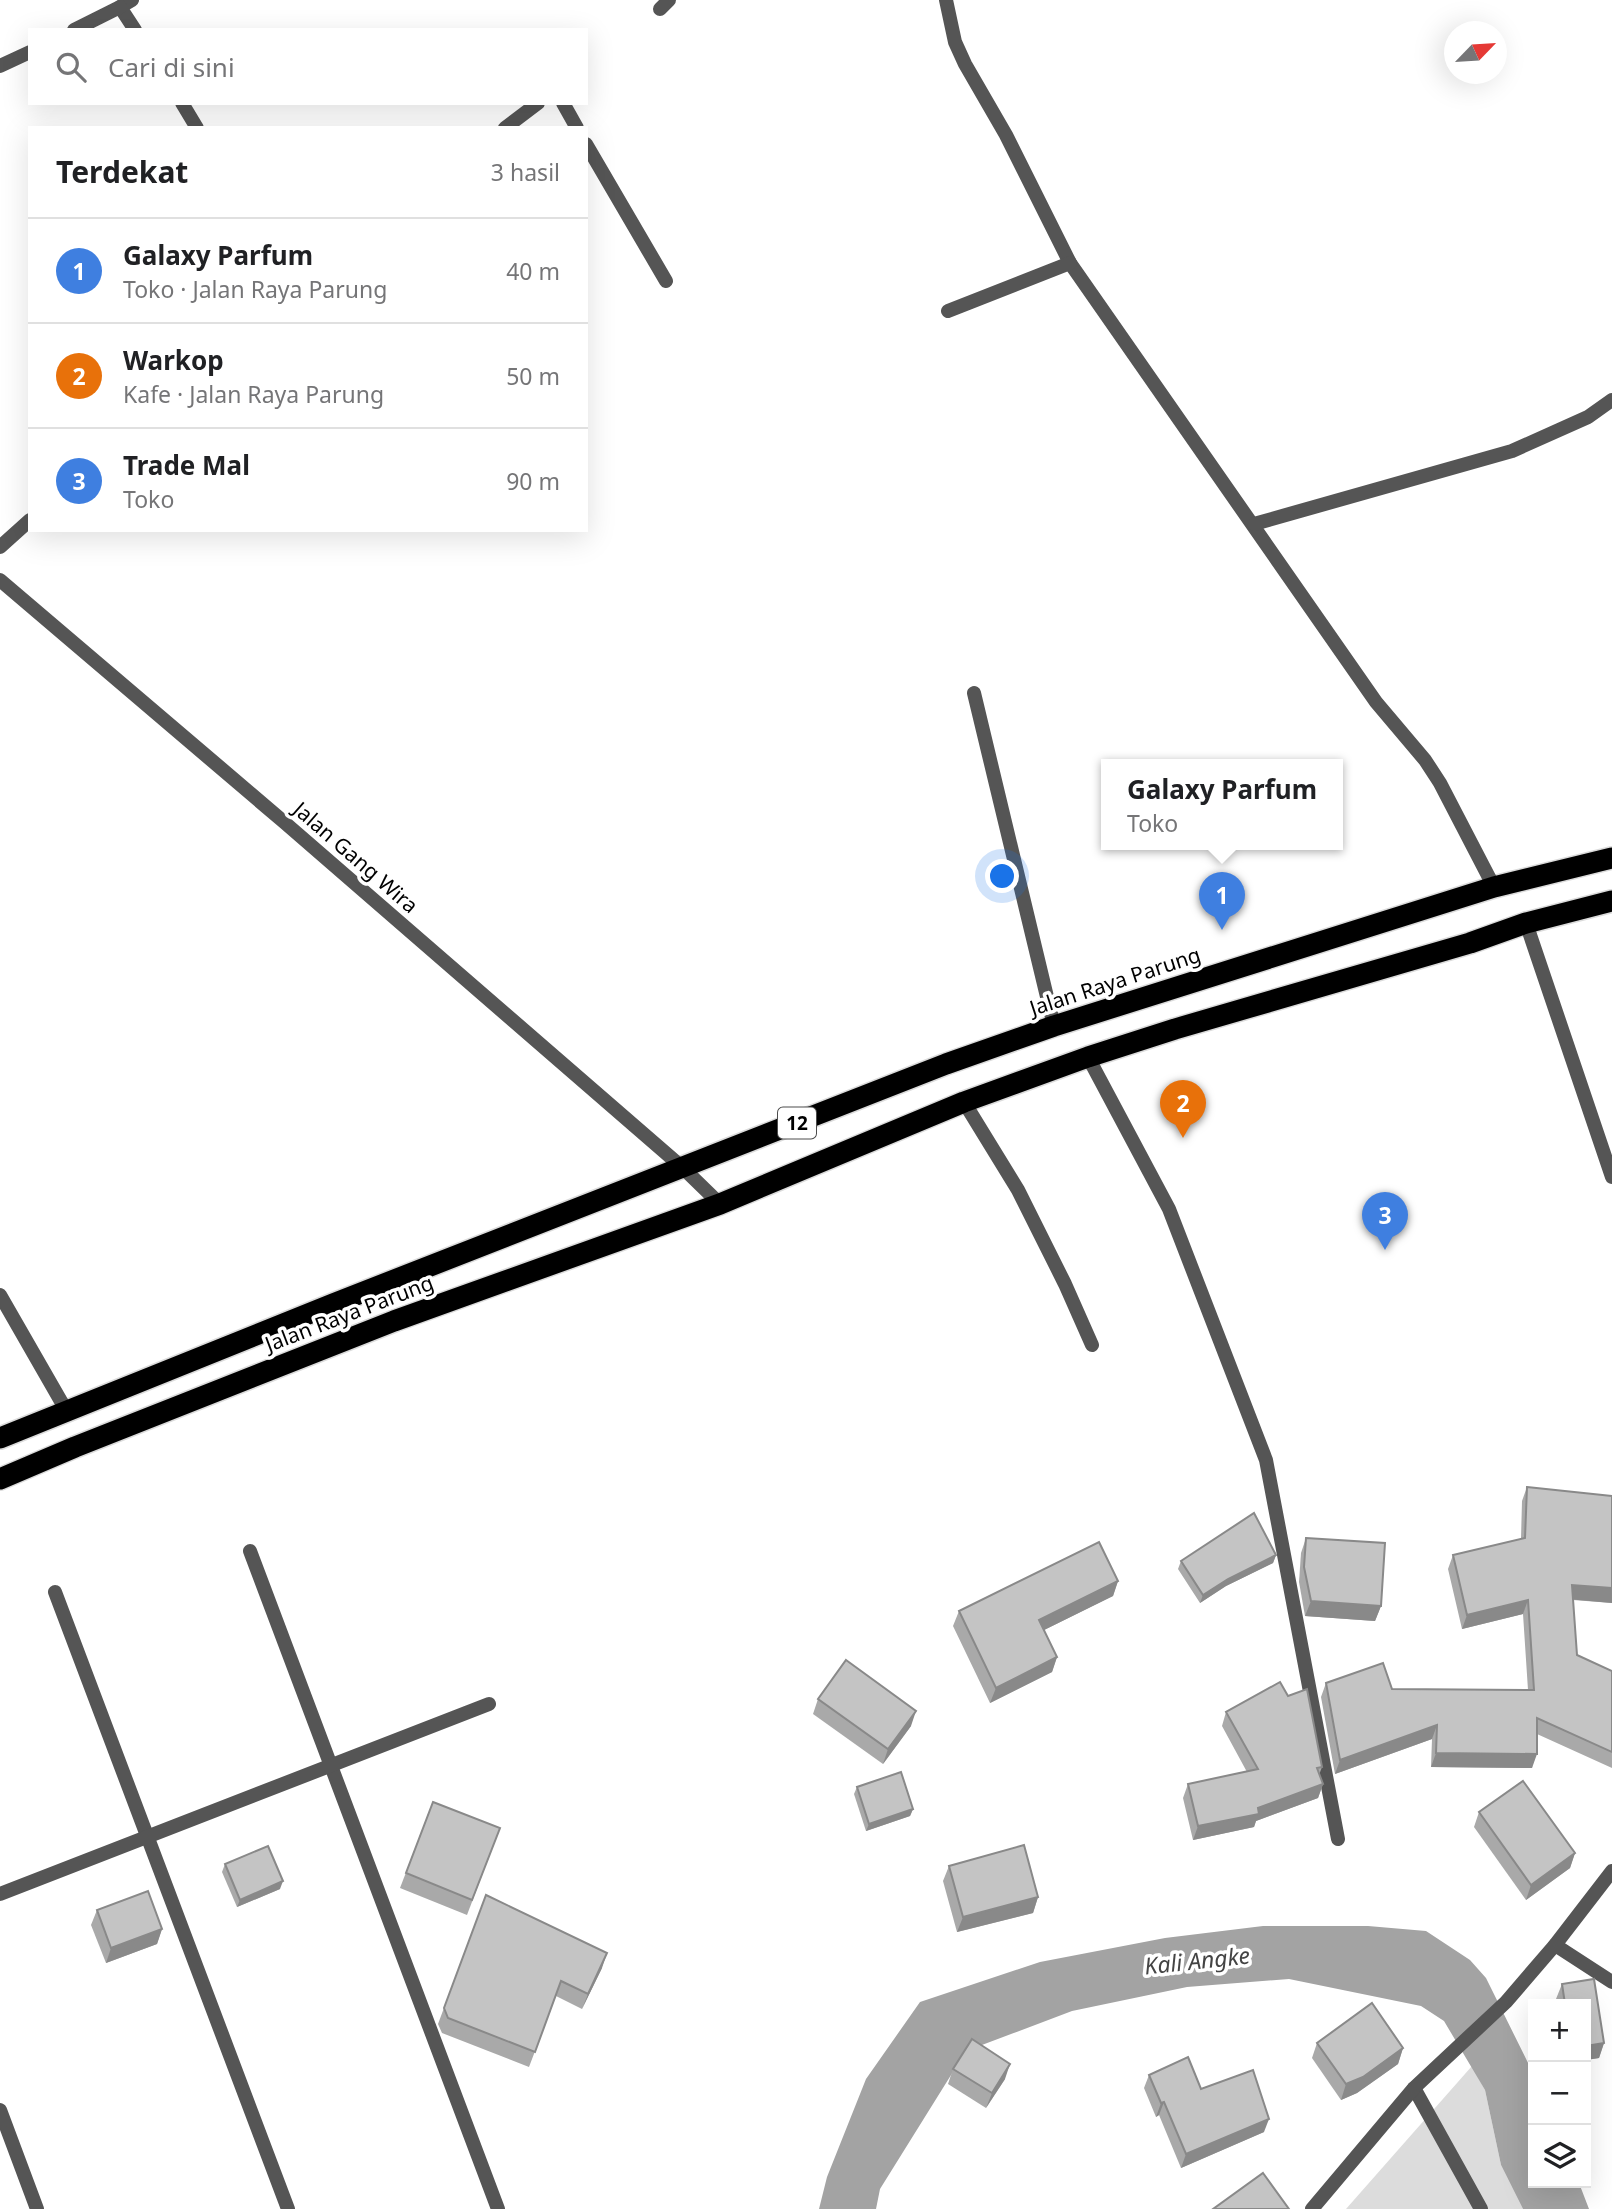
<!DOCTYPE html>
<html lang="id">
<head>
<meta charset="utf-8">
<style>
	:root { --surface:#fff; --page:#f2f2f2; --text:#202124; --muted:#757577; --line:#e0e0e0; --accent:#1a73e8 }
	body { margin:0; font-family:"Noto Sans",sans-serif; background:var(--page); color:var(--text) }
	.controls { position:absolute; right:21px; bottom:21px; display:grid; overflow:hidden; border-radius:0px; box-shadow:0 7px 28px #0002 }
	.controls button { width:63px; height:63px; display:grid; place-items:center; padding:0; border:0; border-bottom:2px solid var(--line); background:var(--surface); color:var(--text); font:35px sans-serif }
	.compass { position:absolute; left:1444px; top:21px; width:63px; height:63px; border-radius:50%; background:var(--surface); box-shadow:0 7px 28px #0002; rotate:65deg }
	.you { position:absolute; left:1003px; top:877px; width:24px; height:24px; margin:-18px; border:5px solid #fff; border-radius:50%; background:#1a73e8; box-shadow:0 0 0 10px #1a73e833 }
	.badge { display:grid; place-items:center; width:46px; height:46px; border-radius:50%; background:var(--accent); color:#fff; font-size:23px; font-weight:700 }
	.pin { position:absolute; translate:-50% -58px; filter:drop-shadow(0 2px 4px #0008) }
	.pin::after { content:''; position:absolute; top:37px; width:24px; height:21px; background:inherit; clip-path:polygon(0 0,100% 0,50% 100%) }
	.popup { position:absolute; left:1101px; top:759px; width:242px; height:91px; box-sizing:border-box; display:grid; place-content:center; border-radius:0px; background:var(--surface); filter:drop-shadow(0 2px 5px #0005); font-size:23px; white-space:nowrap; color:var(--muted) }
	.popup b { font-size:26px; color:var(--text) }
	.popup::after { content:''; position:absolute; left:50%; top:100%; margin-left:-14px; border:14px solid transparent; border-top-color:var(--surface) }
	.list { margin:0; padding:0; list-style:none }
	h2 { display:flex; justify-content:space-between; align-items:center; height:91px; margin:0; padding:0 28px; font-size:30px }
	h2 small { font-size:23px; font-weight:400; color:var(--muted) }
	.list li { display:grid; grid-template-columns:46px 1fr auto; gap:21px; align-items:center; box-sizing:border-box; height:105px; padding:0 28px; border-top:2px solid var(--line) }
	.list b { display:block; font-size:26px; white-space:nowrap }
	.list p { margin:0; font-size:23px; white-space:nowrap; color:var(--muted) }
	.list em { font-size:23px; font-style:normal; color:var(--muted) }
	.icon { flex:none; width:38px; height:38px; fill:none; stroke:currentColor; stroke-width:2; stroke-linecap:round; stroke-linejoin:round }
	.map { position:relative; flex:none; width:1612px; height:2209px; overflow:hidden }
	.search { position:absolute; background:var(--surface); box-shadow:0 7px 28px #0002; left:28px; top:28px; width:560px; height:77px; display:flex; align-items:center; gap:18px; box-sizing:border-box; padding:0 24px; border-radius:0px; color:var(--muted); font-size:26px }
	.panel { position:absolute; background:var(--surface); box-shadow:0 7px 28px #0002; left:28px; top:126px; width:560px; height:406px; border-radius:0px }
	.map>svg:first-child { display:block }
	.green { fill:#dcdcdc }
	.water { fill:#a3a3a3 }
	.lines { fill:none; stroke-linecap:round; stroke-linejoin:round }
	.highway-casing { stroke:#dbdbdb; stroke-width:24 }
	.lane { stroke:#555; stroke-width:14 }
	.street { stroke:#555; stroke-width:14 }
	.highway { stroke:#000; stroke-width:21 }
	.wall { fill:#a9a9a9 }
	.shaded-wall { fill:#898989 }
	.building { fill:#c4c4c4; stroke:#898989; stroke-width:2 }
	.labels { text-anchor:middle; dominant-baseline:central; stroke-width:7; stroke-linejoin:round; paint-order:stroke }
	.shield { fill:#fff; stroke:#4c4c4c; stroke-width:2 }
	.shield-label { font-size:19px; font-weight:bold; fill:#000 }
	.street-label { font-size:21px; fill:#000; stroke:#fff }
	.water-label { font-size:23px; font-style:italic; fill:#444; stroke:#fff }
</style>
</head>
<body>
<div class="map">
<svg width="1612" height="2209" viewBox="0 0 1612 2209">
	<rect width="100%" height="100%" fill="#fff"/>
	<!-- green -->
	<polygon class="green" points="1472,2066 1485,2090 1501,2165 1523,2209 1346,2209"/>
	<!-- water -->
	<polygon class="water" points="1263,1926 1368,1926 1426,1931 1470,1960 1486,1978 1533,2073 1533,2183 1579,2183 1589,2209 1523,2209 1501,2165 1485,2090 1444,2021 1421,2006 1289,1979 1187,1987 1072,2011 966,2051 880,2189 876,2209 819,2209 827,2177 866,2079 920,2002 1040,1962 1165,1938"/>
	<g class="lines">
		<!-- highway casing -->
		<g class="highway-casing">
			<g id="highway">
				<polyline points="0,1438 333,1304 946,1064 1054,1026 1494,887 1612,858"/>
				<polyline points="0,1479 75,1447 394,1321 720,1204 964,1102 1088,1057 1175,1029 1470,943 1526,923 1612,901"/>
			</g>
		</g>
		<!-- lane -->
		<g class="lane">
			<polyline points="0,1295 66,1410"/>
			<polyline points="1414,2088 1481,2209"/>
		</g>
		<!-- street -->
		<g class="street">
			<polyline points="132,0 120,7 135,30"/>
			<polyline points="946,0 955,42 965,64 1006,135 1070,263 1376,702 1425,760 1440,783 1494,887"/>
			<polyline points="660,9 669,0"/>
			<polyline points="74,30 120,7"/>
			<polyline points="0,66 30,52"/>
			<polyline points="182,103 197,128"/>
			<polyline points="563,103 577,128"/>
			<polyline points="505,128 538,103"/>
			<polyline points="586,144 666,281"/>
			<polyline points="948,311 1070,263"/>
			<polyline points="1254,524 1512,451 1588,417 1612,400"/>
			<polyline points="0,547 30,520"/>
			<polyline points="0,580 284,822 683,1168 720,1204"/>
			<polyline points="974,693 1054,1026"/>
			<polyline points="1526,923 1612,1177"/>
			<polyline points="1088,1057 1169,1209 1266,1460 1338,1839"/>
			<polyline points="964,1102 1018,1190 1065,1284 1092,1345"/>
			<polyline points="250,1551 498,2209"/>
			<polyline points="55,1592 288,2209"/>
			<polyline points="0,1894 489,1704"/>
			<polyline points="1555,1945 1612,1982"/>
			<polyline points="0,2110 37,2209"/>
			<polyline points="1312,2209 1414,2088 1506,2002 1555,1945 1612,1871"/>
		</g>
		<!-- highway -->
		<use href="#highway" class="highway"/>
	</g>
	<!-- wall -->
	<g class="wall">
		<polygon points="1527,1487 1612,1496 1612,1603 1573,1600 1577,1655 1612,1671 1612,1768 1537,1734 1532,1768 1431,1767 1432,1739 1335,1774 1321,1697 1326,1683 1392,1689 1528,1690 1523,1614 1462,1629 1448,1569 1453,1555 1521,1539 1522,1501"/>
		<polygon points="1306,1538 1381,1606 1375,1621 1305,1616 1299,1582 1301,1553"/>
		<polygon points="1276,1555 1273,1563 1226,1586 1200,1603 1178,1569 1181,1561"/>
		<polygon points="1118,1581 1113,1596 1044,1630 1057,1657 1052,1672 990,1703 953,1626 959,1611"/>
		<polygon points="818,1699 911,1726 883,1764 813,1714"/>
		<polygon points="1226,1712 1322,1767 1319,1775 1323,1784 1318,1798 1256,1821 1254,1827 1193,1840 1183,1798 1188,1784 1247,1772 1222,1726"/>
		<polygon points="857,1787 913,1809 910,1816 866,1831 854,1794"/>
		<polygon points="433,1802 500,1828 467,1915 400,1888"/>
		<polygon points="1479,1812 1575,1853 1570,1868 1526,1900 1474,1827"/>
		<polygon points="225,1864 280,1889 237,1907 222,1872"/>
		<polygon points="949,1866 1038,1897 1033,1913 957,1932 943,1881"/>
		<polygon points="486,1895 602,1968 582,2009 556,1996 529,2067 442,2033 438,2024"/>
		<polygon points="97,1910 162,1929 157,1944 106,1963 91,1925"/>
		<polygon points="1594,1979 1604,2043 1599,2058 1586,2060 1586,2004 1557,2004 1556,1999 1562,1984"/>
		<polygon points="1317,2043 1403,2048 1398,2064 1357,2093 1341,2100 1312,2058"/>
		<polygon points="953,2069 1005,2079 986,2108 948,2084"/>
		<polygon points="1149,2075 1201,2089 1264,2132 1181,2168 1159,2115 1156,2117 1144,2088"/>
	</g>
	<!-- shaded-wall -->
	<g class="shaded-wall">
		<polygon points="1276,1555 1273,1563 1226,1586 1200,1603 1203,1595 1228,1579"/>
		<polygon points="1118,1581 1113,1596 1034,1635 1039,1620"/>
		<polygon points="1572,1585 1612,1588 1612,1603 1567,1599"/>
		<polygon points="1528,1600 1523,1614 1462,1629 1467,1615"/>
		<polygon points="1311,1601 1381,1606 1375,1621 1305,1616"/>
		<polygon points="1057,1657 1052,1672 990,1703 996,1688"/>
		<polygon points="916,1711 911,1726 883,1764 888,1749"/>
		<polygon points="1437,1725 1432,1739 1335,1774 1340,1760"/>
		<polygon points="1436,1753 1537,1754 1532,1768 1431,1767"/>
		<polygon points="1323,1784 1318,1798 1256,1821 1254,1827 1193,1840 1198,1826 1258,1808"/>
		<polygon points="913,1809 910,1816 866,1831 869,1824"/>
		<polygon points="1575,1853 1570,1868 1526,1900 1531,1885"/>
		<polygon points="283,1881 280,1889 237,1907 240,1900"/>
		<polygon points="1038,1897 1033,1913 957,1932 963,1917"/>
		<polygon points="162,1929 157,1944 106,1963 111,1948"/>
		<polygon points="607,1953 602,1968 582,2009 588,1994"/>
		<polygon points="1604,2043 1599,2058 1586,2060 1586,2046"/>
		<polygon points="1403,2048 1398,2064 1357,2093 1341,2100 1346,2084"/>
		<polygon points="1010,2064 1005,2079 986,2108 992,2093"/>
		<polygon points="1164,2102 1159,2115 1156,2117 1161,2103"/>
		<polygon points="1269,2119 1264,2132 1181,2168 1186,2154"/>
	</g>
	<!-- building -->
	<g class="building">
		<polygon points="1527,1487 1612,1496 1612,1588 1572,1585 1577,1655 1612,1671 1612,1752 1537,1718 1537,1754 1436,1753 1437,1725 1340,1760 1326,1683 1383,1663 1392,1689 1534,1690 1528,1600 1467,1615 1453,1555 1525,1538"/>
		<polygon points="1254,1513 1276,1555 1228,1579 1203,1595 1181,1561"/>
		<polygon points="1306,1538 1385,1543 1381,1606 1311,1601 1304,1567"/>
		<polygon points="1099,1542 1118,1581 1039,1620 1057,1657 996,1688 959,1611"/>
		<polygon points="846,1660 916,1711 888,1749 818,1699"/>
		<polygon points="1280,1682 1288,1696 1307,1689 1322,1767 1317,1768 1323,1784 1258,1808 1259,1814 1198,1826 1188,1784 1258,1769 1226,1712"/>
		<polygon points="901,1772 913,1809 869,1824 857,1787"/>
		<polygon points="1523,1781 1575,1853 1531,1885 1479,1812"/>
		<polygon points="433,1802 500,1828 472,1900 406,1873"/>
		<polygon points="1024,1845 1038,1897 963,1917 949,1866"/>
		<polygon points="268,1846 283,1881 240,1900 225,1864"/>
		<polygon points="148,1891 162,1929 111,1948 97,1910"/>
		<polygon points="486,1895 607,1953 588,1994 561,1981 535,2052 448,2018 444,2008"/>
		<polygon points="1594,1979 1604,2043 1586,2046 1586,2004 1565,2004 1562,1984"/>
		<polygon points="1372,2003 1403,2048 1363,2077 1346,2084 1317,2043"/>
		<polygon points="972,2039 1010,2064 992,2093 953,2069"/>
		<polygon points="1188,2057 1201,2089 1253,2070 1269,2119 1186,2154 1164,2102 1161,2103 1149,2075"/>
		<polygon points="1263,2173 1289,2209 1213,2209"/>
	</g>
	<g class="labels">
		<!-- shield labels -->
		<rect class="shield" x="778" y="1107.5" width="38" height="31" rx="5"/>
		<g class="shield-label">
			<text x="797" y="1123">12</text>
		</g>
		<!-- street labels -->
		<g class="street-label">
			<text transform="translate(356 857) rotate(41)">Jalan Gang Wira</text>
			<text transform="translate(1115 981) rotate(-18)">Jalan Raya Parung</text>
			<text transform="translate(349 1313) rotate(-21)">Jalan Raya Parung</text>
		</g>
		<!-- water labels -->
		<g class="water-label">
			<text transform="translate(1197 1960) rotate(-6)">Kali Angke</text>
		</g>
	</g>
</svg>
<div class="controls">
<button>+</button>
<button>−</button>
<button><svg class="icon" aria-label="layers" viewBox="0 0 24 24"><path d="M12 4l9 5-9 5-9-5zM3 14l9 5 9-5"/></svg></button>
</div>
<svg class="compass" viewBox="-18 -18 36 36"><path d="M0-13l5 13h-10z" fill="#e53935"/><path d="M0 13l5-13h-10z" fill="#757577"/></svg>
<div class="you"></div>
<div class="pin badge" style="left:1222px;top:930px;background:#3f7fe0">1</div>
<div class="popup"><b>Galaxy Parfum</b>Toko</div>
<div class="pin badge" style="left:1183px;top:1138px;background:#e8710a">2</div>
<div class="pin badge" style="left:1385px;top:1250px;background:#3f7fe0">3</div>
<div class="search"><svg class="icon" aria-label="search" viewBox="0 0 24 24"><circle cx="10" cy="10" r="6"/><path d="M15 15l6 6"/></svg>Cari di sini</div>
<section class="panel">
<h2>Terdekat<small>3 hasil</small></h2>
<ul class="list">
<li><span class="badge" style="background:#3f7fe0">1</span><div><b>Galaxy Parfum</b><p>Toko · Jalan Raya Parung</p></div><em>40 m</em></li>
<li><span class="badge" style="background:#e8710a">2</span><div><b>Warkop</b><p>Kafe · Jalan Raya Parung</p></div><em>50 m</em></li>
<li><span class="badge" style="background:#3f7fe0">3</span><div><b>Trade Mal</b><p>Toko</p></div><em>90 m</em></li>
</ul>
</section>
</div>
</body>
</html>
